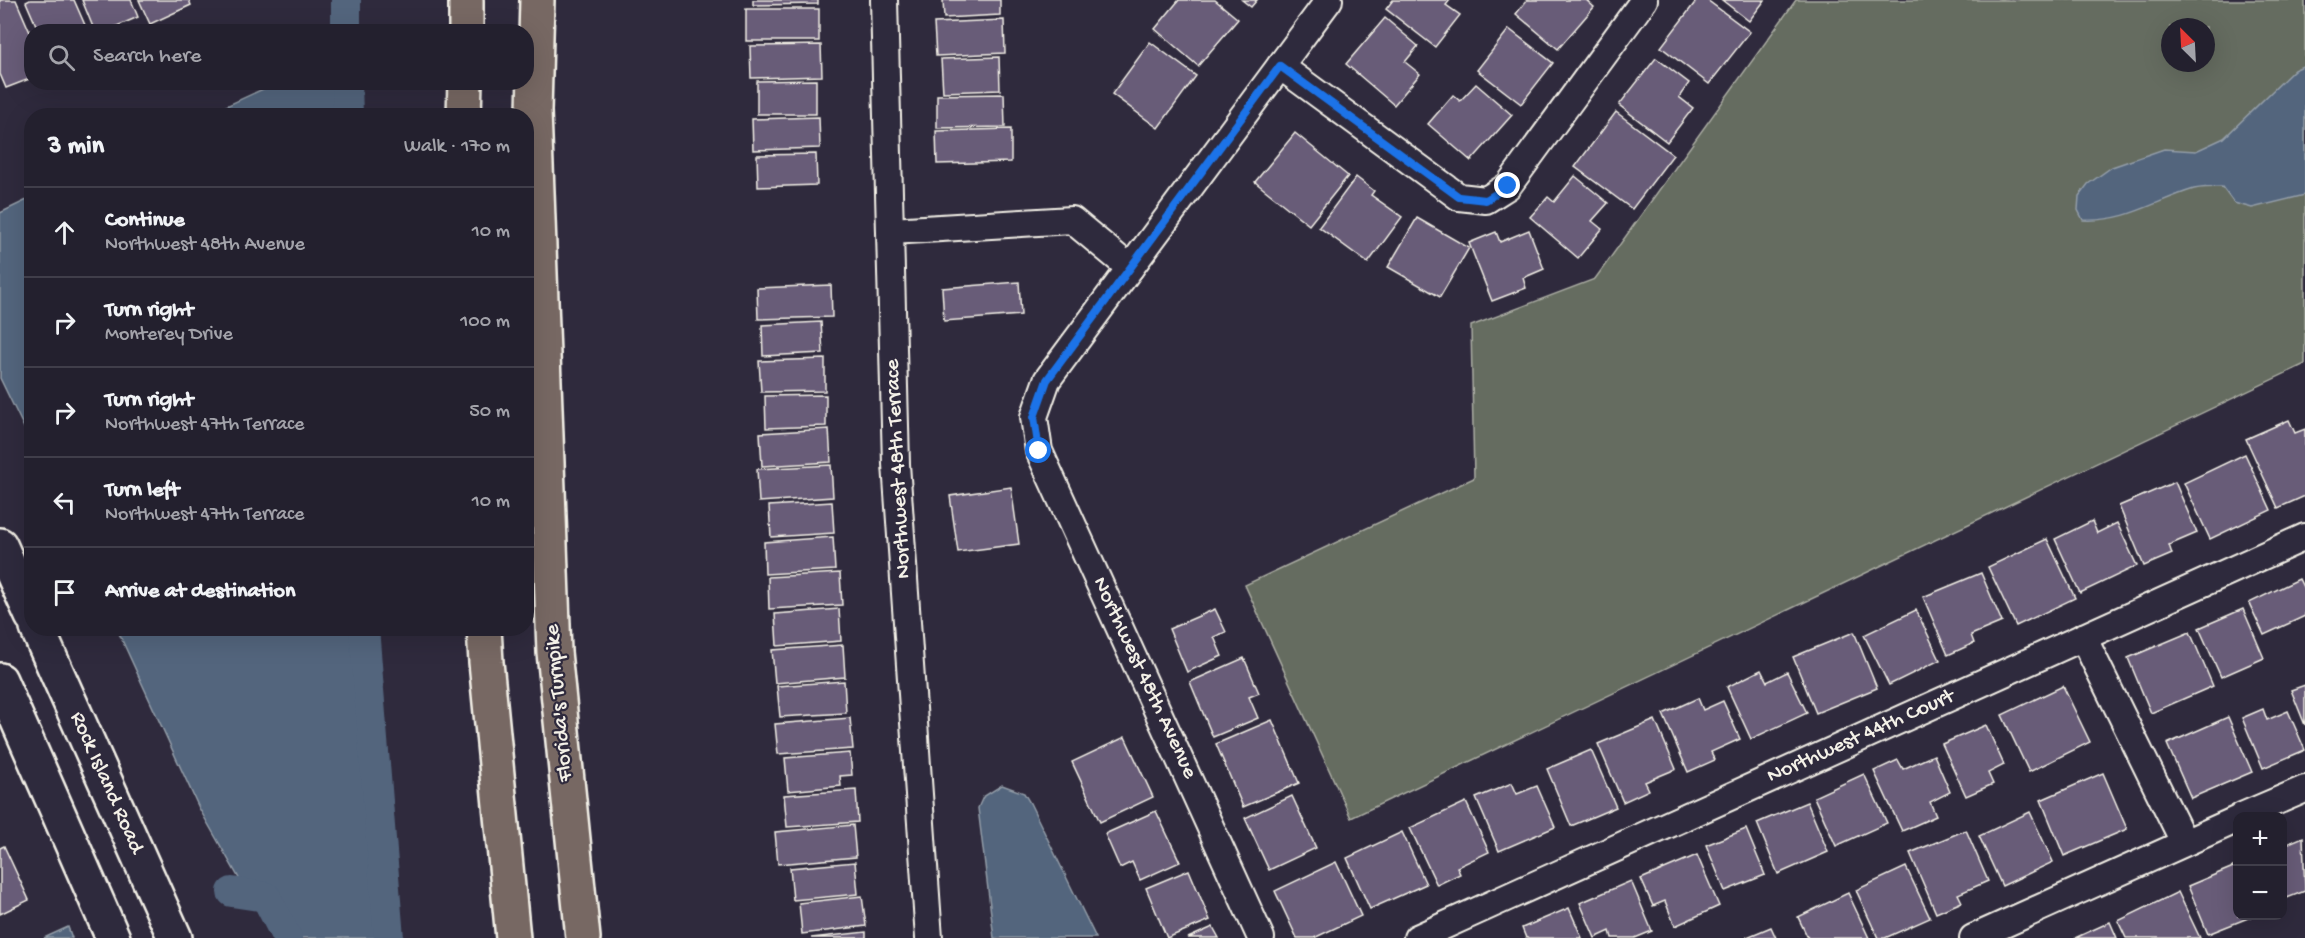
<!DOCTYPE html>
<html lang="en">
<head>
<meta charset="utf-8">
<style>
	:root { --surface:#23202e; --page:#2f2d3a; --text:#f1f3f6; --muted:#a3a3aa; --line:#403e4a }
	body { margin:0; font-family:"Gochi Hand",sans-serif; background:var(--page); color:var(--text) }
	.controls { position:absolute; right:18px; bottom:18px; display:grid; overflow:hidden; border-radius:12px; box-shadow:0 6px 24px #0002 }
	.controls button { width:54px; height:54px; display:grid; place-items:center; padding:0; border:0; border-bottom:2px solid var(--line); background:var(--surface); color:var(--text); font:30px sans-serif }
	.compass { position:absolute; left:2161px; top:18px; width:54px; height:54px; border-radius:50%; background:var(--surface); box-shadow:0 6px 24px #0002; rotate:336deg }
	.stop { position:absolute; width:18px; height:18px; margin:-14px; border:4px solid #1a73e8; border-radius:50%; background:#fff }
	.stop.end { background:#1a73e8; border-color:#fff; box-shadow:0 2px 6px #0008 }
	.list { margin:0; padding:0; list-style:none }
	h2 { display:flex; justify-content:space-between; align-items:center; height:78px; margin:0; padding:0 24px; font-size:26px }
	h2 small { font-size:20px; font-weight:400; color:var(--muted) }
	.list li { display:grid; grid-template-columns:39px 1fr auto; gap:18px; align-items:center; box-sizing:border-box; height:90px; padding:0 24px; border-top:2px solid var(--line) }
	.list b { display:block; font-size:22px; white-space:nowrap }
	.list p { margin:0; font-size:20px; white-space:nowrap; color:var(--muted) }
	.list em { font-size:20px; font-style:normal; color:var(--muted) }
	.icon { flex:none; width:33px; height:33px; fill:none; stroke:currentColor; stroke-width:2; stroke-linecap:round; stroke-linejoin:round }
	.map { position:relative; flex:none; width:2305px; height:938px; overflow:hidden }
	.search { position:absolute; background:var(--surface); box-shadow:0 6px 24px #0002; left:24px; top:24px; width:510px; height:66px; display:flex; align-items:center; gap:15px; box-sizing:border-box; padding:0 21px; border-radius:24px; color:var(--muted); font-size:22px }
	.panel { position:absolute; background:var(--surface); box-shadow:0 6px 24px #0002; left:24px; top:108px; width:510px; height:528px; border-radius:24px }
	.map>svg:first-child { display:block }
	.green { fill:#656c60; stroke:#acaea4; stroke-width:1.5; fill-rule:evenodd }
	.water { fill:#52657d; stroke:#939da8; stroke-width:1.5 }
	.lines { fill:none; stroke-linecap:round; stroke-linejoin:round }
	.canal { stroke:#52657d; stroke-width:30 }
	.building { fill:#685b78; stroke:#f4f1e8; stroke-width:1.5 }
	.street-casing { stroke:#f4f1e8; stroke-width:30 }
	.secondary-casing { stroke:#f4f1e8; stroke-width:38 }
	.highway-casing { stroke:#f4f1e8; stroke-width:38 }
	.street { stroke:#2f2a3d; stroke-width:26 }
	.secondary { stroke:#2f2a3d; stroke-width:33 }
	.highway { stroke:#776864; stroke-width:33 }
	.route { stroke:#1a73e8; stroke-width:8 }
	.labels { text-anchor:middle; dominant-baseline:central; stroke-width:4.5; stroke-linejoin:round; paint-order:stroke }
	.street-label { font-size:22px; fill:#f4f1e8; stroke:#2f2a3d }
</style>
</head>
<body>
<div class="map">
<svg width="2305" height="938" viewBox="0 0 2305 938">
	<rect width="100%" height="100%" fill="#2f2a3d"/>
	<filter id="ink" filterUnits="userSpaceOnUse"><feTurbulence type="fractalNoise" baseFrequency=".0167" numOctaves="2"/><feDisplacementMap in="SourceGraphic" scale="12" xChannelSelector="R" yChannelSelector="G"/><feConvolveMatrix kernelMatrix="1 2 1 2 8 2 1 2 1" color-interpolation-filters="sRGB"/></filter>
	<g filter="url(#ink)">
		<!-- green -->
		<path class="green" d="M1796 0H2305V364L1351 818 1245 585 1474 478 1471 326 1595 279ZM2170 27H2206V63H2170Z"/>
		<!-- water -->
		<g class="water">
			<path d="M2305 65V195L2252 208 2234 203 2222 187C2213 187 2203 187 2194 189 2154 201 2128 222 2083 220L2078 210 2079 196 2088 184 2112 167 2164 149 2196 151 2224 138 2294 70Z"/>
			<polygon points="278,82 347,83 348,115 207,115"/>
			<polygon points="31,198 31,442 0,378 0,213"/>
			<polygon points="117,629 364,629 389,938 273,938 199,808"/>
			<polygon points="1002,785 1024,793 1030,803 1096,938 994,938 978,808 983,797"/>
			<polygon points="68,927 72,938 44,938"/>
		</g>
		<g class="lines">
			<!-- canal -->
			<g class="canal">
				<polyline points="346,0 346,32"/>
				<polyline points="347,82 348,116"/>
				<polyline points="364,628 389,938"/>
				<polyline points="232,892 266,897 287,938"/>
			</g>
		</g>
		<!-- building -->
		<g class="building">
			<polygon points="0,0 16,0 32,37 32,78 6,88 0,74"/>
			<polygon points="30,0 74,0 88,32 39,32 26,2"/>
			<polygon points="82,0 131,0 138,17 103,32 95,32"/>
			<polygon points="139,0 189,0 191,5 150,24"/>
			<polygon points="753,0 818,0 818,4 753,5"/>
			<polygon points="943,0 1000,0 1000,15 944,18"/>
			<polygon points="1179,0 1215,0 1238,19 1198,66 1155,29"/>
			<polygon points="1242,0 1257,0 1251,7"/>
			<polygon points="1393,0 1450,0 1446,5 1460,15 1435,47 1386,9"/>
			<polygon points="1527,0 1586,0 1594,7 1558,49 1516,14"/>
			<polygon points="1697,0 1707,0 1750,32 1709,84 1661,47"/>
			<polygon points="1722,0 1765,0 1749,21"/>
			<rect x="746" y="9" width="73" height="32"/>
			<polygon points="1385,18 1418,46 1405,62 1420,74 1394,105 1346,64"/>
			<polygon points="1004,20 1005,53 936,56 934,23"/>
			<polygon points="1509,29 1553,63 1521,104 1477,70"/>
			<polygon points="1150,42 1196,76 1158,128 1112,94"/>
			<polygon points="821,45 822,76 751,78 750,46"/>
			<polygon points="999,57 1000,90 943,92 941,59"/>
			<polygon points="1656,58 1689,83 1679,97 1693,108 1667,142 1619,105"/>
			<polygon points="816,80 816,114 757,114 757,81"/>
			<polygon points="1476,84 1512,115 1471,161 1428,124 1453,95 1460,101"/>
			<polygon points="1004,94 1005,127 937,128 937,95"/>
			<polygon points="1616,112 1673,155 1632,209 1575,167"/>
			<polygon points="819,117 820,148 753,150 752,119"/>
			<polygon points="1011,129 1011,162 937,164 936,131"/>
			<polygon points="1295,133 1348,176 1309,225 1255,182"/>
			<polygon points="816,154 817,185 758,187 757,155"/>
			<polygon points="1575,176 1608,203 1592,221 1602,229 1578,258 1530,217 1548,197 1554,202"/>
			<polygon points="1356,177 1374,191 1371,195 1402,217 1368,263 1319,227"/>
			<polygon points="1417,218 1469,248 1440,297 1388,267"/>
			<polygon points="1529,230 1544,269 1523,278 1526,288 1492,301 1469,243 1496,232 1500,242"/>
			<polygon points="1019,282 1021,315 944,321 942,288"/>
			<polygon points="831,285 832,317 758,319 757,288"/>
			<polygon points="821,322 823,353 763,356 762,325"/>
			<polygon points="825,359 825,391 761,392 759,361"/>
			<polygon points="826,395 826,426 766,428 765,396"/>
			<polygon points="2289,420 2295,433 2305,429 2305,496 2278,508 2246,439"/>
			<polygon points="829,429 831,462 762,466 760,433"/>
			<polygon points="2245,454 2271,510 2210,539 2184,483"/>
			<polygon points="831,465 833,497 759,502 757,469"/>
			<polygon points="2175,482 2197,533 2169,545 2172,554 2144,566 2119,506"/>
			<polygon points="1011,487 1019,544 958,552 950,496"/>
			<polygon points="832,502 834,533 771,537 769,506"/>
			<polygon points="2092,521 2097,533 2117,523 2137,566 2080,593 2055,539"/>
			<polygon points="833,537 835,570 765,574 764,542"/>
			<polygon points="2047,539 2075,598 2016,626 1988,567"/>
			<polygon points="840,573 842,605 769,609 768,577"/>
			<polygon points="1981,573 2002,622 1971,635 1974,643 1948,655 1923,597"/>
			<polygon points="2299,579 2305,591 2305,616 2264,635 2249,603"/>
			<polygon points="839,609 841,641 777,646 775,614"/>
			<polygon points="1215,609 1226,632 1214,637 1222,656 1187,672 1169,629"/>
			<polygon points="2243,609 2264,658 2221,677 2199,628"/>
			<polygon points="1916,610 1940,660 1889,685 1864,635"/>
			<polygon points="1854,632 1877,688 1816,713 1793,657"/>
			<polygon points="2190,632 2213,686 2151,713 2128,658"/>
			<polygon points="843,645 845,677 775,683 772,650"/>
			<polygon points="1244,658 1259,693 1249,697 1258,718 1213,737 1190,682"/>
			<polygon points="1761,670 1767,682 1787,672 1807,713 1751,739 1727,687"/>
			<polygon points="844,681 846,713 780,717 777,686"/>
			<polygon points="2305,685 2305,725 2291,690"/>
			<polygon points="2063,686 2090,742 2029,772 2002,715"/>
			<polygon points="1698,698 1703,710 1723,701 1740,739 1711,752 1715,760 1688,772 1663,714"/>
			<polygon points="2263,709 2267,720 2288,711 2305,750 2263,768 2242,718"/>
			<polygon points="2228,717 2252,772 2191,798 2167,744"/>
			<polygon points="850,718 853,749 778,754 775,724"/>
			<polygon points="1272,720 1299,783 1243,807 1216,744"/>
			<polygon points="1655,720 1676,769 1645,782 1649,790 1623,802 1598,744"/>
			<polygon points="1986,725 2004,765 1988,773 1993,784 1966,796 1942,744"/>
			<polygon points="1125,737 1153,797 1100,822 1072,762"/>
			<polygon points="1591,750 1616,807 1571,826 1547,769"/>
			<polygon points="850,753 852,775 840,776 841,786 788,791 785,758"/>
			<polygon points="1934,755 1950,792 1930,802 1936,816 1902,831 1874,771 1898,760 1903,769"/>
			<polygon points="2103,773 2127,829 2064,856 2041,800"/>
			<polygon points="1864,774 1887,823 1836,846 1814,797"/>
			<polygon points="1512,783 1517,794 1537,786 1555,827 1499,851 1476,798"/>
			<polygon points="856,790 858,822 787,827 784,795"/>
			<polygon points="1292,796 1316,848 1269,870 1245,818"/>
			<polygon points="1466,802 1489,852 1457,867 1460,874 1437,885 1410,828"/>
			<polygon points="1807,802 1828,852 1778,874 1757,823"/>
			<polygon points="1156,811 1180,862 1140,880 1132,862 1120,868 1105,834"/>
			<polygon points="2030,812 2053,862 2002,886 1979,836"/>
			<polygon points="853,825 856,857 778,864 775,832"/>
			<polygon points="1746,829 1765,875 1725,891 1706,845"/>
			<polygon points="1966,830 1988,881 1958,894 1962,902 1936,913 1910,853"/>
			<polygon points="1402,832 1426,884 1370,909 1347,858"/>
			<polygon points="2303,837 2305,891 2282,900 2282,846"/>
			<polygon points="4,846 29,900 0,914 0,848"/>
			<polygon points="1697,855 1719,906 1675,926 1665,901 1653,906 1641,879"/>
			<polygon points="855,862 858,894 793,900 790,868"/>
			<polygon points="1336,862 1361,916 1314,938 1297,938 1275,891"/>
			<polygon points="2238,865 2238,916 2253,916 2208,934 2188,886"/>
			<polygon points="1906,867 1930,918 1885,938 1878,938 1856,890"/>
			<polygon points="1189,870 1210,920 1167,938 1146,888"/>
			<polygon points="1631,881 1652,931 1635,938 1612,938 1610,931 1595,938 1580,903"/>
			<polygon points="2178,892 2200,938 2126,938 2118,921"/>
			<polygon points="1848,893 1869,938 1808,938 1798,917"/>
			<polygon points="862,896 866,926 802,934 799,903"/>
			<polygon points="1569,908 1582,938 1526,938 1522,928"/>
			<polygon points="2110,922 2117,938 2075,938"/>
			<polygon points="1213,927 1219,938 1188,938"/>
			<polygon points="1771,927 1776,938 1748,938 1747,937"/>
			<polygon points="866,932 866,938 811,938"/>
		</g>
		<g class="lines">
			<!-- street casing -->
			<g class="street-casing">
				<g id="street">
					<polyline points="884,0 896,464 929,938"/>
					<polyline points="1280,66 1459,197 1486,200 1508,186 1644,0"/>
					<polyline points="891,231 1072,220 1130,268"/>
					<polyline points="2083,637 2184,842"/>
					<polyline points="2242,816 2305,789"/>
					<polyline points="1261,938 1039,451 1034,417 1047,380 1329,0"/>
					<polyline points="1417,938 2305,537"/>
					<polyline points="1973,938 2238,819"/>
				</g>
			</g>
			<!-- secondary casing -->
			<g class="secondary-casing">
				<g id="secondary">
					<polyline points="0,545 32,616"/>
					<polyline points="37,628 175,938"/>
					<polyline points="0,680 113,938"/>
				</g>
			</g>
			<!-- highway casing -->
			<g class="highway-casing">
				<g id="highway">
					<polyline points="537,0 534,111 554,652 583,938"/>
					<polyline points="466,32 466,0"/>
					<polyline points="464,116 465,82"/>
					<polyline points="484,628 486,662 513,938"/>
				</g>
			</g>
			<!-- street -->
			<use href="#street" class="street"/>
			<!-- secondary -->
			<use href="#secondary" class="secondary"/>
			<!-- highway -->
			<use href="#highway" class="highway"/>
		</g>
	</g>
	<g class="lines" filter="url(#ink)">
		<!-- route -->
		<polyline class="route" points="1039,451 1034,417 1047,380 1280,66 1459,197 1486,200 1508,186"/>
	</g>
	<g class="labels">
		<!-- street labels -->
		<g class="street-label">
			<text transform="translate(899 469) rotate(-93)">Northwest 48th Terrace</text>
			<text transform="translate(1144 678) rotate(65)">Northwest 48th Avenue</text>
			<text transform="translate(560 703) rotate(-95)">Florida's Turnpike</text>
			<text transform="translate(1861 737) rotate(-24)">Northwest 44th Court</text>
			<text transform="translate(106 783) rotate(66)">Rock Island Road</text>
		</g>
	</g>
</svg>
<div class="controls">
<button>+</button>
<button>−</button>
</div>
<svg class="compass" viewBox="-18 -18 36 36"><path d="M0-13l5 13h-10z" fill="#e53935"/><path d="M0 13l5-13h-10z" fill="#a3a3aa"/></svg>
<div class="stop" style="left:1039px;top:451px"></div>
<div class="stop end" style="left:1508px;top:186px"></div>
<div class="search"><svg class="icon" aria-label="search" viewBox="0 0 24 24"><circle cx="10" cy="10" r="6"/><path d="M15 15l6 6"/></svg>Search here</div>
<section class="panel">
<h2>3 min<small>Walk · 170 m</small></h2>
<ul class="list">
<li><svg class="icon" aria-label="ahead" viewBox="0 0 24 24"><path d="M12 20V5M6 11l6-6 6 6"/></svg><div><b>Continue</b><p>Northwest 48th Avenue</p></div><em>10 m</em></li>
<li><svg class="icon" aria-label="right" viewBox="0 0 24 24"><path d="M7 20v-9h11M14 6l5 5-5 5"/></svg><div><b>Turn right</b><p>Monterey Drive</p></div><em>100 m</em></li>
<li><svg class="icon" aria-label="right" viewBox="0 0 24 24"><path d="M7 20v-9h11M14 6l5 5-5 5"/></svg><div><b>Turn right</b><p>Northwest 47th Terrace</p></div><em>50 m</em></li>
<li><svg class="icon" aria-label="left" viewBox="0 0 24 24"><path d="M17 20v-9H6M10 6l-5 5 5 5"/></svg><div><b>Turn left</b><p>Northwest 47th Terrace</p></div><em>10 m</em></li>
<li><svg class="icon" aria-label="arrive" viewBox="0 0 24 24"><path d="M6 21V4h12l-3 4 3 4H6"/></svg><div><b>Arrive at destination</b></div></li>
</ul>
</section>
</div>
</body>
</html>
